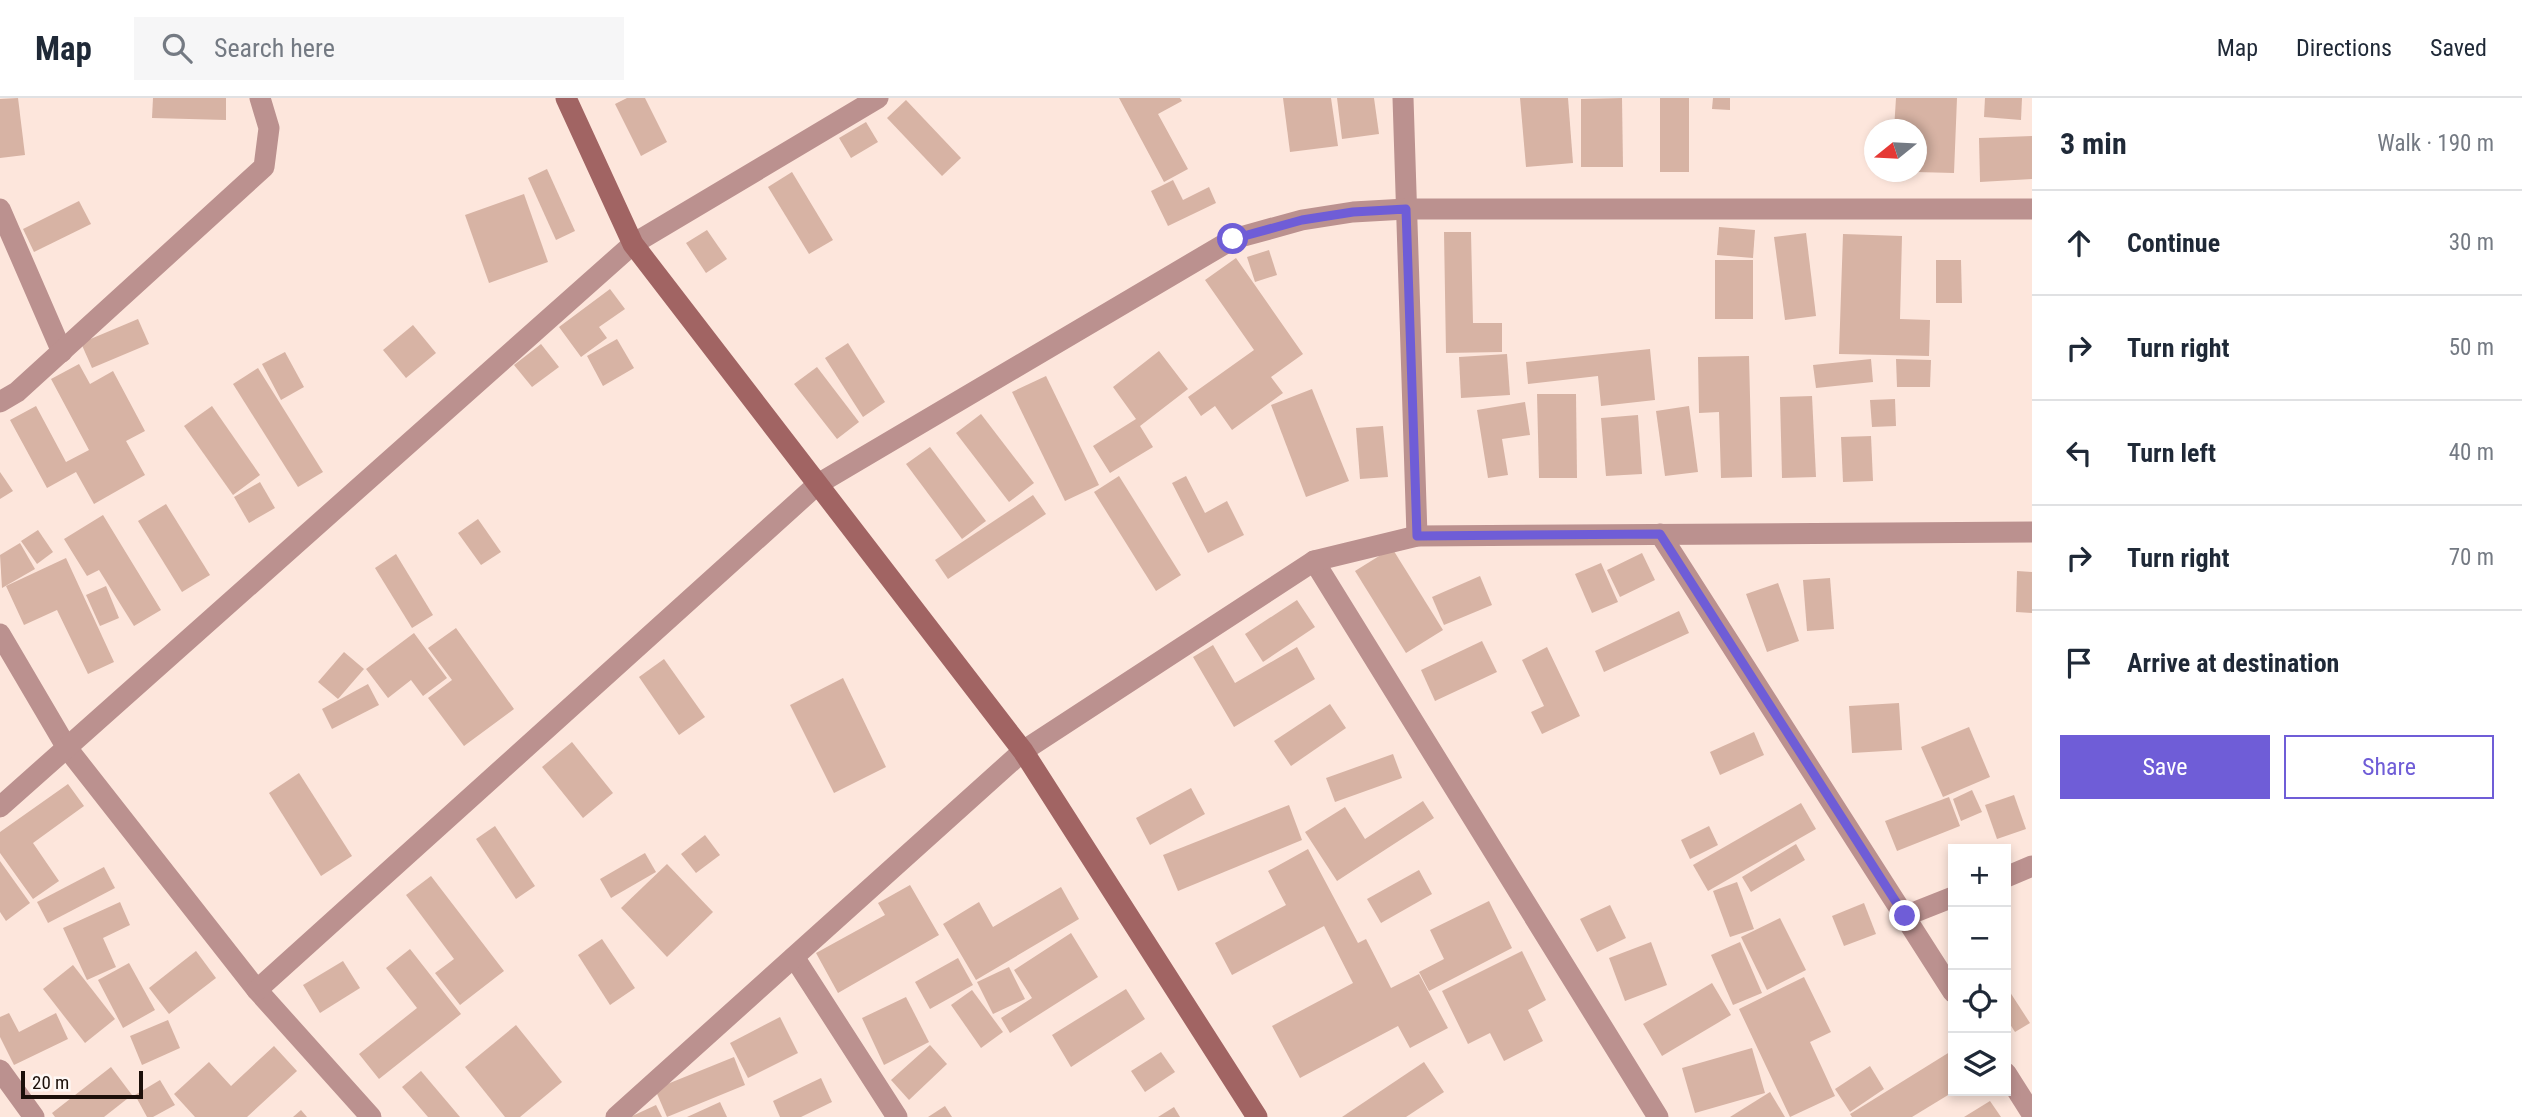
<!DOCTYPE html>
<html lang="en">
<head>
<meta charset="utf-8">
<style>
	:root { --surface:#fff; --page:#f6f6f7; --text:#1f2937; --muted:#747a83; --line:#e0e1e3; --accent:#6f5dd7 }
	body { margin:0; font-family:"Roboto Condensed",sans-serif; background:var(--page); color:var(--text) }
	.controls { position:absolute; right:21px; bottom:21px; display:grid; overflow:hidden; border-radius:0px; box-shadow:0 4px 10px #0003 }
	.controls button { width:63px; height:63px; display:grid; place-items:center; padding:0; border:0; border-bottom:2px solid var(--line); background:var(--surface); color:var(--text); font:35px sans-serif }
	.compass { position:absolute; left:1864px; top:21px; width:63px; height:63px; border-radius:50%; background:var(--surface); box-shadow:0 4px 10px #0003; rotate:252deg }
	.scale { position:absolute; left:21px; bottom:18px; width:122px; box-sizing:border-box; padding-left:7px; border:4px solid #1c100a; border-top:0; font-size:19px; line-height:24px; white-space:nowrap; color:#1c100a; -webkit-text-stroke:5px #fef7f4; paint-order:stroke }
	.stop { position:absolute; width:21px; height:21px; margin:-16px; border:5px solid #6f5dd7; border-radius:50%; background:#fff }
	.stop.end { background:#6f5dd7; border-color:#fff; box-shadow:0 2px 7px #0008 }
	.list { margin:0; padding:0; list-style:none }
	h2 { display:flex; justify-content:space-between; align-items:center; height:91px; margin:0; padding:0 28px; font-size:30px }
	h2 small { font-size:23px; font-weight:400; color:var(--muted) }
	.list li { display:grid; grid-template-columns:46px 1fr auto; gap:21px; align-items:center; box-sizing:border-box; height:105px; padding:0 28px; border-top:2px solid var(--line) }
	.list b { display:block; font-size:26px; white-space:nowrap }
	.list em { font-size:23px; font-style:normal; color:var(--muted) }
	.actions { display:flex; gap:14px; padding:21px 28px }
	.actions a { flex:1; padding:16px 0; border:2px solid var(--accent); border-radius:0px; text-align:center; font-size:24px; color:var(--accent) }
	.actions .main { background:var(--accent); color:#fff }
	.icon { flex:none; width:38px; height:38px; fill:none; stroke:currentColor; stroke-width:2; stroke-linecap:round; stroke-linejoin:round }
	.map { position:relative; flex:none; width:2032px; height:1019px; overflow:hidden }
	header { display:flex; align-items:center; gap:42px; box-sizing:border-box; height:98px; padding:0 35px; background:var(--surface); border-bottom:2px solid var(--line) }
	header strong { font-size:33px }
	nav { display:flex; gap:38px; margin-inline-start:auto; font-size:24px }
	.search { width:490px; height:63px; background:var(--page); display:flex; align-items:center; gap:18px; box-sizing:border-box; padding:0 24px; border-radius:0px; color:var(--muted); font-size:26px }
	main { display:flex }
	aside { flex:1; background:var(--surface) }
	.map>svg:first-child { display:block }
	.building { fill:#d7b3a4 }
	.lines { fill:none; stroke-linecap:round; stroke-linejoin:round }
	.street { stroke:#bb918f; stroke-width:21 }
	.secondary { stroke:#a16463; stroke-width:21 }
	.route { stroke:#6f5dd7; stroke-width:9 }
</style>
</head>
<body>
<header>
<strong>Map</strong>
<div class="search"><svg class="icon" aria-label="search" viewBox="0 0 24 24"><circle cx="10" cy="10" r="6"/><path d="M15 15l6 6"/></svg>Search here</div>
<nav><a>Map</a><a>Directions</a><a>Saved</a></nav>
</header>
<main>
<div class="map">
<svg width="2032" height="1019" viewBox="0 0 2032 1019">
	<rect width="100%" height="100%" fill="#fde6dc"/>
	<!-- building -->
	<g class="building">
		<polygon points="18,0 25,57 0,60 0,1"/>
		<polygon points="153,0 226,0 226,22 152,20"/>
		<polygon points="627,0 645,0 667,44 641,58 615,6"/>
		<polygon points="1119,0 1180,0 1182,3 1158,16 1188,71 1164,84"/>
		<polygon points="1283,0 1331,0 1338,48 1290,54"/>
		<polygon points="1337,0 1374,0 1379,36 1342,41"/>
		<polygon points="1520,0 1568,0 1573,65 1526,69"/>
		<polygon points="1622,0 1623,69 1581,69 1581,1"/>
		<rect x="1660" y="0" width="29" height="74"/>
		<polygon points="1713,0 1730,0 1730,12 1712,11"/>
		<polygon points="1896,0 1957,0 1954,75 1916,74 1916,32 1894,32"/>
		<polygon points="1985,0 2022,0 2021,22 1984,19"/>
		<polygon points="906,2 961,60 942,78 887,20"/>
		<polygon points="866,24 878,44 851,60 839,40"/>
		<polygon points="2032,38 2032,81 1980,84 1979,40"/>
		<polygon points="547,71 575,133 556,142 528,80"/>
		<polygon points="792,74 833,142 809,156 768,89"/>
		<polygon points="1173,82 1183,102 1209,89 1216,105 1168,128 1151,93"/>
		<polygon points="524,96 548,164 489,185 465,117"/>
		<polygon points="79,103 91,126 34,154 23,131"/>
		<polygon points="1719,129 1755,132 1753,160 1717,157"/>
		<polygon points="707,132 727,161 706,175 686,145"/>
		<polygon points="1444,134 1471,134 1473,225 1502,225 1502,254 1446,255"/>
		<polygon points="1806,135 1816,218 1785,222 1774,139"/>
		<polygon points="1843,136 1902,138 1900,221 1930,222 1929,258 1839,256"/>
		<polygon points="1269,152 1277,177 1255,184 1247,159"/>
		<polygon points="1236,160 1303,256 1271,279 1283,295 1232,332 1215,308 1201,318 1188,299 1254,252 1205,182"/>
		<rect x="1715" y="162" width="38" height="59"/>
		<polygon points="1936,162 1961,162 1962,205 1936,205"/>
		<polygon points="610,191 625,211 599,229 607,240 581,259 559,229"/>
		<polygon points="138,221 149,246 92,270 81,245"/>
		<polygon points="413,227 436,255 406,280 383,252"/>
		<polygon points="617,241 634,270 603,288 587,258"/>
		<polygon points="848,245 885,304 863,319 825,260"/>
		<polygon points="541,246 559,269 532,289 514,267"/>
		<polygon points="1650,251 1655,302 1601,308 1598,278 1528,286 1526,264"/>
		<polygon points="1159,253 1188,291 1140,328 1153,349 1110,375 1093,348 1136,321 1113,289"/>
		<polygon points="285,254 304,289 281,302 262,266"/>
		<polygon points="1507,256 1510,297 1461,300 1459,259"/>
		<polygon points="1749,258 1752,379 1721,380 1719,314 1699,315 1698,259"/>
		<polygon points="1871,261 1873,284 1816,290 1813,267"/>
		<polygon points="1896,261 1931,262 1930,289 1897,289"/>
		<polygon points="79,266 90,286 113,273 145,333 126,343 145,377 94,406 76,374 47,390 10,322 36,308 66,364 89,352 51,281"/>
		<polygon points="817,269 859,324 837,341 794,286"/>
		<polygon points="258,270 323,374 298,389 233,286"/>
		<polygon points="1046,278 1099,387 1065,403 1012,294"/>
		<polygon points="1312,291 1349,383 1306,399 1271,307"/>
		<polygon points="1537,296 1576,296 1577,380 1539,380"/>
		<polygon points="1812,298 1816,379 1782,380 1780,299"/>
		<polygon points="1895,301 1896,328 1872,329 1870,302"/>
		<polygon points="1525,304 1530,337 1502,341 1508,377 1488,380 1477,312"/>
		<polygon points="212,308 260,377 233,397 184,328"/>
		<polygon points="1689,308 1698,374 1665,378 1656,313"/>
		<polygon points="981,316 1034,385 1009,404 956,335"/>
		<polygon points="1638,317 1642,376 1606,378 1601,320"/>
		<polygon points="1383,328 1388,379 1360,381 1356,330"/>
		<polygon points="1871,338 1873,383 1843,384 1841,339"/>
		<polygon points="930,349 986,423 962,441 906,366"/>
		<polygon points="0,374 13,393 0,401"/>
		<polygon points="1119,378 1181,477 1156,493 1094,394"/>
		<polygon points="1186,378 1205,415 1227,403 1244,437 1208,455 1172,385"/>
		<polygon points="260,384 275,410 249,425 234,399"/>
		<polygon points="1033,397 1046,416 948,481 935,462"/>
		<polygon points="166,406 210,477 182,494 138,423"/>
		<polygon points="103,417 161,512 134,528 99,472 87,478 64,441"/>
		<polygon points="478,421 501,454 481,467 458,435"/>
		<polygon points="38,432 53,454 37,466 21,443"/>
		<polygon points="20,445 35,471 2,490 0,457"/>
		<polygon points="1392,450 1443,532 1406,555 1355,473"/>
		<polygon points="1642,455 1655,482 1620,499 1607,472"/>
		<polygon points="396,456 433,517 412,530 375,470"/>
		<polygon points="66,460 114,564 88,576 57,512 24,527 6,488"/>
		<polygon points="1601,465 1618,504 1592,515 1575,476"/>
		<polygon points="2017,473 2032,474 2032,515 2016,514"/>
		<polygon points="1480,478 1492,507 1444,527 1432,499"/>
		<polygon points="1830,480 1834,531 1807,533 1803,482"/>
		<polygon points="1778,485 1799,543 1767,554 1746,496"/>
		<polygon points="106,488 119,520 100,528 86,497"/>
		<polygon points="1297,502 1315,529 1263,564 1245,536"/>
		<polygon points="1679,513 1689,535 1604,574 1595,553"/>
		<polygon points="456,530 514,611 464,648 428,600 452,582 428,550"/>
		<polygon points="414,535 447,580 423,598 411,582 388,600 366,571"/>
		<polygon points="1482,543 1497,574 1435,603 1421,572"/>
		<polygon points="1213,547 1235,585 1297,549 1315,581 1234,629 1193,559"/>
		<polygon points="1547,549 1580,618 1542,636 1531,614 1544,608 1522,562"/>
		<polygon points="344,554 364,571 338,601 318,584"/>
		<polygon points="664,561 705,619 679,637 639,579"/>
		<polygon points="843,580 886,669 834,695 790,607"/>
		<polygon points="368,586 379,607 332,631 322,611"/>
		<polygon points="1899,605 1902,652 1852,655 1849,608"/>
		<polygon points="1330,606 1346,630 1291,668 1274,643"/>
		<polygon points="1969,629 1990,679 1943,699 1921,649"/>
		<polygon points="1754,634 1764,657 1720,677 1710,654"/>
		<polygon points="572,644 613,695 583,720 542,669"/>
		<polygon points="1393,656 1402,680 1335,704 1326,680"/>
		<polygon points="299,675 352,758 321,778 269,695"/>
		<polygon points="68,686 84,708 33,745 59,783 33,801 0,755 0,734"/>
		<polygon points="1191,690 1205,716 1150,747 1136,720"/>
		<polygon points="1972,692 1982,714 1961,723 1953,701"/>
		<polygon points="2014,697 2026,731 1997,741 1985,707"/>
		<polygon points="1949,699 1960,728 1897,753 1885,723"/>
		<polygon points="1423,703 1434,720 1337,783 1305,734 1345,709 1365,741"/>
		<polygon points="1801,705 1816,731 1708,793 1693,767"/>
		<polygon points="1289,707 1302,742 1178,793 1163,757"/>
		<polygon points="495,728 535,788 516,801 476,741"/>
		<polygon points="1709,728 1718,747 1690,761 1681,742"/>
		<polygon points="705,737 720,757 696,775 681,756"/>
		<polygon points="1796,746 1805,762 1751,794 1742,779"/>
		<polygon points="1308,751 1358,845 1366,841 1391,890 1419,876 1448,930 1410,950 1398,928 1300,980 1272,928 1353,885 1324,828 1232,877 1215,845 1286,807 1268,773"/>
		<polygon points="645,755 656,774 611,800 600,781"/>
		<polygon points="0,763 30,805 6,823 0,814"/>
		<polygon points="667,766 713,814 667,859 621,810"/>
		<polygon points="104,769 115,790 48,825 37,804"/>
		<polygon points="1419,772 1432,796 1381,825 1367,801"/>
		<polygon points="431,778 504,873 460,907 435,875 454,861 406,797"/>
		<polygon points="1737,784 1754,831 1730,839 1713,793"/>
		<polygon points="910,787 939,837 838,895 816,855 885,817 878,805"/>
		<polygon points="1061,789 1079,821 976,882 943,826 979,804 993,829"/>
		<polygon points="1489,803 1512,850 1429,893 1419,874 1444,861 1430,832"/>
		<polygon points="120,804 130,827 103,840 116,869 87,882 63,830"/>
		<polygon points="1864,805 1876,836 1844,848 1832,818"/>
		<polygon points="1610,807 1626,840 1597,854 1580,821"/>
		<polygon points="1780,820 1806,872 1767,892 1741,839"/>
		<polygon points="1071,835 1098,879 1010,935 1001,920 1032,900 1014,872"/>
		<polygon points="602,841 635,890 610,907 578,857"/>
		<polygon points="1651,844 1667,887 1625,903 1609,860"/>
		<polygon points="1740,844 1762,895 1733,907 1711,857"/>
		<polygon points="410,851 461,916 379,981 359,956 417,910 386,870"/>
		<polygon points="196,853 216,880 169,916 149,890"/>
		<polygon points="1522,853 1546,902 1528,912 1543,943 1504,963 1490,935 1468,946 1442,893"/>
		<polygon points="958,860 973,887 930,911 915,884"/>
		<polygon points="343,863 360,890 320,915 303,887"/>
		<polygon points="129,865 155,912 123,930 98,882"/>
		<polygon points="73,867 115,921 85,945 43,891"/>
		<polygon points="1009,869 1025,901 993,916 977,884"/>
		<polygon points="1804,879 1831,934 1810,944 1835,998 1790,1019 1739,911"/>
		<polygon points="1712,885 1731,917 1662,958 1643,926"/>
		<polygon points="2006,888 2030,925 2015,934 2006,920"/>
		<polygon points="1126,891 1145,921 1071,969 1052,937"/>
		<polygon points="972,892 1003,934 981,950 951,907"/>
		<polygon points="906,899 929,944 884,967 862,920"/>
		<polygon points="9,915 19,934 56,915 68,941 14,967 0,939 0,919"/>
		<polygon points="780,919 798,955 748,980 730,945"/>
		<polygon points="168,922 180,950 142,967 130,938"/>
		<polygon points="516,927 562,984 520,1019 505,1019 465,969"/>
		<polygon points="930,947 947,966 909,1002 891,982"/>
		<polygon points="274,948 297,973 247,1019 195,1019 174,996 209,964 231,988"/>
		<polygon points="1752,950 1765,995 1695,1015 1682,970"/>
		<polygon points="1953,952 1953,994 1912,1019 1852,1019 1850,1016"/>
		<polygon points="1161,954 1175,974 1145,994 1131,973"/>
		<polygon points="734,959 745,987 667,1019 655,991"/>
		<polygon points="1424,964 1444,994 1406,1019 1342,1019"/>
		<polygon points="1870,968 1884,991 1850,1014 1835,991"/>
		<polygon points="111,969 132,997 104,1019 55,1019 52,1015"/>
		<polygon points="421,973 460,1019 428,1019 402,989"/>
		<polygon points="821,980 832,1004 801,1019 780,1019 773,1003"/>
		<polygon points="160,982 175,1007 153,1019 147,1019 135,997"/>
		<polygon points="1770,994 1785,1019 1730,1019"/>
		<polygon points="1990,1003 2001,1019 1964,1019"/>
		<polygon points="720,1004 727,1019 687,1019"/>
		<polygon points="656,1007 662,1019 630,1019"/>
		<polygon points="945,1008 952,1019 928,1019"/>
		<polygon points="1174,1009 1180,1019 1158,1019"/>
		<polygon points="301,1012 307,1019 293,1019"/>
	</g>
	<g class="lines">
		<!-- street -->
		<g class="street">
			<polyline points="1403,0 1417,438"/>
			<polyline points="0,111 62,254"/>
			<polyline points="0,304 17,294 264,69 269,30 260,0"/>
			<polyline points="1660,436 1953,894"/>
			<polyline points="1314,463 1658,1019"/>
			<polyline points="0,536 67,650 257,892 371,1019"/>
			<polyline points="0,709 633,146 878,0"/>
			<polyline points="2006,779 2032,768"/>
			<polyline points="1905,818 1953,799"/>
			<polyline points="794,859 897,1019"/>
			<polyline points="257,892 818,386 1233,141 1302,122 1353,114 1406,111 2032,111"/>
			<polyline points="0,972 34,1019"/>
			<polyline points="2006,975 2032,1016"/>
			<polyline points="616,1019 1023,653 1314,463 1417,438 2032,434"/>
		</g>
		<!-- secondary -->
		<polyline class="secondary" points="566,0 633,146 1023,653 1257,1019"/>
	</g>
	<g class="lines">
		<!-- route -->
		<polyline class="route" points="1233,141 1302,122 1353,114 1406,111 1417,438 1660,436 1905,818"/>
	</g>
</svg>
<div class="controls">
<button>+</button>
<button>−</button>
<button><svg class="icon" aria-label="locate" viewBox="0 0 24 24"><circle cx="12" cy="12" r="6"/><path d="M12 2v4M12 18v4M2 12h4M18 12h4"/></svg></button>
<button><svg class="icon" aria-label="layers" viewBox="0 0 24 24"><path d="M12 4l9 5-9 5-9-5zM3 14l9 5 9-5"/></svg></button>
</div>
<svg class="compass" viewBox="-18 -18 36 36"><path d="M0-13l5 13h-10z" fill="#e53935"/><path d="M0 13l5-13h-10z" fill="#747a83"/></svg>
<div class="scale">20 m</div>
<div class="stop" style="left:1233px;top:141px"></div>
<div class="stop end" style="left:1905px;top:818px"></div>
</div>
<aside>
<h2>3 min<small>Walk · 190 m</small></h2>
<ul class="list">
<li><svg class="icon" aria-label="ahead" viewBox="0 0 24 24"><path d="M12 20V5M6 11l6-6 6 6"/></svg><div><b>Continue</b></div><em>30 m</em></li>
<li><svg class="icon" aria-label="right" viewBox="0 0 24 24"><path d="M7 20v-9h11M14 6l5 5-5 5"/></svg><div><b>Turn right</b></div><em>50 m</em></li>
<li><svg class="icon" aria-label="left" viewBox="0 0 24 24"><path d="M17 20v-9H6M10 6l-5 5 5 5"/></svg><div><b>Turn left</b></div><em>40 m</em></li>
<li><svg class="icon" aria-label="right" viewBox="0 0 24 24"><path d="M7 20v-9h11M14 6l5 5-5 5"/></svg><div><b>Turn right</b></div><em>70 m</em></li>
<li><svg class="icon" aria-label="arrive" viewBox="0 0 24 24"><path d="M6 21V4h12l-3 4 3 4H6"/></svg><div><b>Arrive at destination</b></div></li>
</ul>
<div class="actions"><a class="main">Save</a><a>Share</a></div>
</aside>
</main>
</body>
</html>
